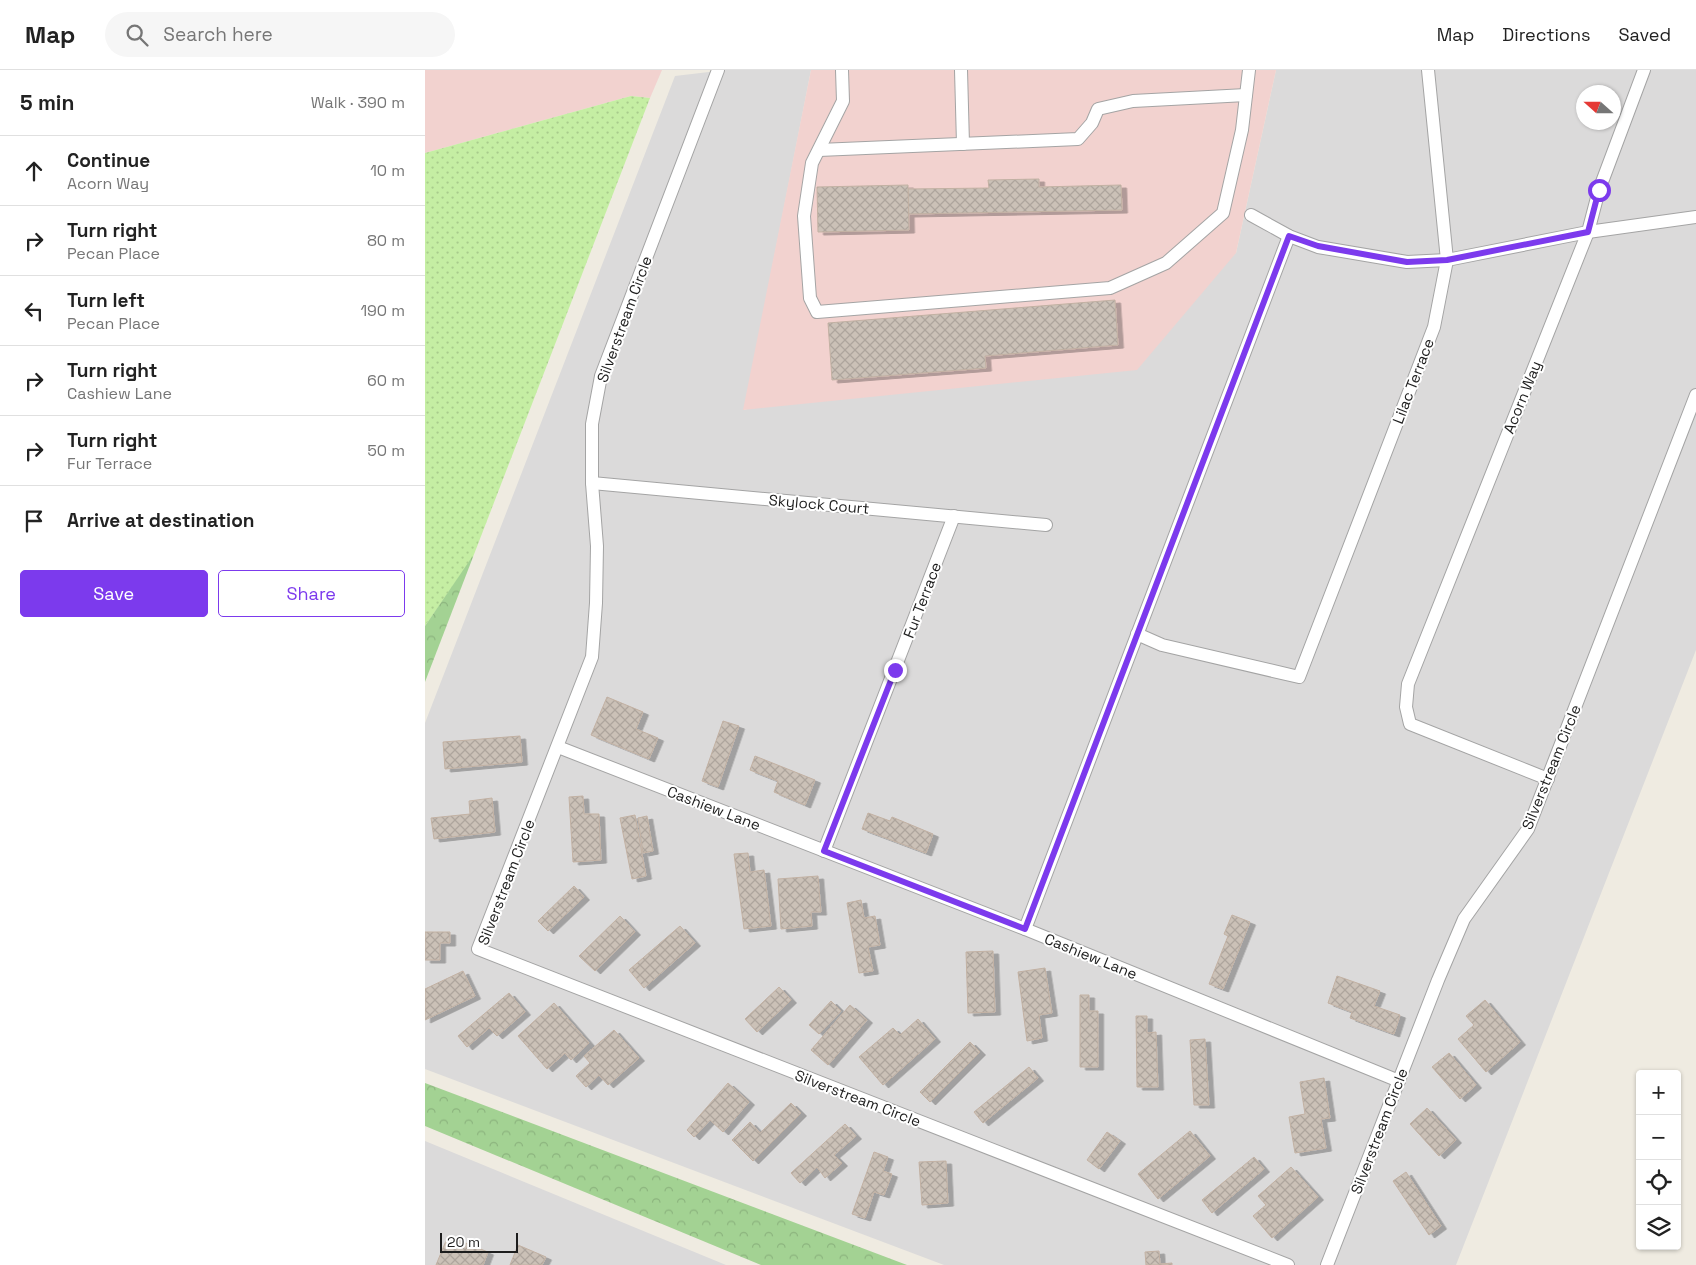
<!DOCTYPE html>
<html lang="en">
<head>
<meta charset="utf-8">
<style>
	:root { --surface:#fff; --page:#f6f6f6; --text:#222; --muted:#767676; --line:#e0e0e0; --accent:#7c3aed }
	body { margin:0; font-family:"Space Grotesk",sans-serif; background:var(--page); color:var(--text) }
	.controls { position:absolute; right:15px; bottom:15px; display:grid; overflow:hidden; border-radius:5px; box-shadow:0 1px 4px #0004 }
	.controls button { width:45px; height:45px; display:grid; place-items:center; padding:0; border:0; border-bottom:1px solid var(--line); background:var(--surface); color:var(--text); font:25px sans-serif }
	.compass { position:absolute; left:1151px; top:15px; width:45px; height:45px; border-radius:50%; background:var(--surface); box-shadow:0 1px 4px #0004; rotate:291deg }
	.scale { position:absolute; left:15px; bottom:12px; width:78px; box-sizing:border-box; padding-left:5px; border:2px solid #1d1d1d; border-top:0; font-size:14px; line-height:18px; white-space:nowrap; color:#1d1d1d; -webkit-text-stroke:4px #fff; paint-order:stroke }
	.stop { position:absolute; width:15px; height:15px; margin:-11px; border:4px solid #7c3aed; border-radius:50%; background:#fff }
	.stop.end { background:#7c3aed; border-color:#fff; box-shadow:0 1px 5px #0008 }
	.list { margin:0; padding:0; list-style:none }
	h2 { display:flex; justify-content:space-between; align-items:center; height:65px; margin:0; padding:0 20px; font-size:21px }
	h2 small { font-size:16px; font-weight:400; color:var(--muted) }
	.list li { display:grid; grid-template-columns:32px 1fr auto; gap:15px; align-items:center; box-sizing:border-box; height:70px; padding:0 20px; border-top:1px solid var(--line) }
	.list b { display:block; font-size:19px; white-space:nowrap }
	.list p { margin:0; font-size:16px; white-space:nowrap; color:var(--muted) }
	.list em { font-size:16px; font-style:normal; color:var(--muted) }
	.actions { display:flex; gap:10px; padding:15px 20px }
	.actions a { flex:1; padding:11px 0; border:1px solid var(--accent); border-radius:5px; text-align:center; font-size:18px; color:var(--accent) }
	.actions .main { background:var(--accent); color:#fff }
	.icon { flex:none; width:28px; height:28px; fill:none; stroke:currentColor; stroke-width:2; stroke-linecap:round; stroke-linejoin:round }
	.map { position:relative; flex:none; width:1271px; height:1195px; overflow:hidden }
	header { display:flex; align-items:center; gap:30px; box-sizing:border-box; height:70px; padding:0 25px; background:var(--surface); border-bottom:1px solid var(--line) }
	header strong { font-size:24px }
	nav { display:flex; gap:28px; margin-inline-start:auto; font-size:18px }
	.search { width:350px; height:45px; background:var(--page); display:flex; align-items:center; gap:12px; box-sizing:border-box; padding:0 18px; border-radius:28px; color:var(--muted); font-size:19px }
	main { display:flex }
	aside { flex:1; background:var(--surface) }
	.map>svg:first-child { display:block }
	.residential { fill:#dbdada; fill-rule:evenodd }
	.commercial { fill:#f2d2cf }
	.grass { fill:url(#grass-dots) }
	.forest { fill:url(#forest-crowns) }
	.building { fill:url(#building-cross-hatch); stroke:#c2b1a3; filter:url(#shadow) }
	.lines { fill:none; stroke-linecap:round; stroke-linejoin:round }
	.lane-casing { stroke:#a4a4a4; stroke-width:14 }
	.lane { stroke:#fff; stroke-width:12 }
	.route { stroke:#7c3aed; stroke-width:6 }
	.labels { text-anchor:middle; dominant-baseline:central; stroke-width:4; stroke-linejoin:round; paint-order:stroke }
	.street-label { font-size:15px; fill:#1d1d1d; stroke:#fff }
</style>
</head>
<body>
<header>
<strong>Map</strong>
<div class="search"><svg class="icon" aria-label="search" viewBox="0 0 24 24"><circle cx="10" cy="10" r="6"/><path d="M15 15l6 6"/></svg>Search here</div>
<nav><a>Map</a><a>Directions</a><a>Saved</a></nav>
</header>
<main>
<aside>
<h2>5 min<small>Walk · 390 m</small></h2>
<ul class="list">
<li><svg class="icon" aria-label="ahead" viewBox="0 0 24 24"><path d="M12 20V5M6 11l6-6 6 6"/></svg><div><b>Continue</b><p>Acorn Way</p></div><em>10 m</em></li>
<li><svg class="icon" aria-label="right" viewBox="0 0 24 24"><path d="M7 20v-9h11M14 6l5 5-5 5"/></svg><div><b>Turn right</b><p>Pecan Place</p></div><em>80 m</em></li>
<li><svg class="icon" aria-label="left" viewBox="0 0 24 24"><path d="M17 20v-9H6M10 6l-5 5 5 5"/></svg><div><b>Turn left</b><p>Pecan Place</p></div><em>190 m</em></li>
<li><svg class="icon" aria-label="right" viewBox="0 0 24 24"><path d="M7 20v-9h11M14 6l5 5-5 5"/></svg><div><b>Turn right</b><p>Cashiew Lane</p></div><em>60 m</em></li>
<li><svg class="icon" aria-label="right" viewBox="0 0 24 24"><path d="M7 20v-9h11M14 6l5 5-5 5"/></svg><div><b>Turn right</b><p>Fur Terrace</p></div><em>50 m</em></li>
<li><svg class="icon" aria-label="arrive" viewBox="0 0 24 24"><path d="M6 21V4h12l-3 4 3 4H6"/></svg><div><b>Arrive at destination</b></div></li>
</ul>
<div class="actions"><a class="main">Save</a><a>Share</a></div>
</aside>
<div class="map">
<svg width="1271" height="1195" viewBox="0 0 1271 1195">
	<defs>
		<pattern id="grass-dots" width="8" height="8" patternUnits="userSpaceOnUse" patternTransform="scale(1.25)"><rect width="8" height="8" fill="#c5eea3"/><path d="M2 2h.1M6 6h.1" fill="none" stroke="#a9cc8c" stroke-width="1.8" stroke-linecap="round"/></pattern>
		<pattern id="forest-crowns" width="20" height="18" patternUnits="userSpaceOnUse" patternTransform="scale(1.25)"><rect width="20" height="18" fill="#a3d293"/><path d="M2 6a3 3 0 1 1 6 0M12 15a3 3 0 1 1 6 0" fill="none" stroke="#8cb47e"/></pattern>
		<pattern id="building-cross-hatch" width="8" height="8" patternUnits="userSpaceOnUse" patternTransform="scale(1.25)"><rect width="8" height="8" fill="#cbc1b7"/><path d="M0 0l8 8M0 8l8-8" fill="none" stroke="#aea59d"/></pattern>
		<filter id="shadow"><feDropShadow dx="5.5" dy="3" stdDeviation="0" flood-color="#0004"/></filter>
	</defs>
	<rect width="100%" height="100%" fill="#efebe1"/>
	<!-- residential -->
	<g class="residential">
		<path d="M301 0H386L319 340 811 183 851 0H1271V580L1031 1195H519L0 999V653L250 6ZM1158 22H1188V52H1158Z"/>
		<polygon points="0,1071 301,1195 0,1195"/>
	</g>
	<!-- commercial -->
	<g class="commercial">
		<polygon points="0,0 237,0 225,28 206,26 0,83"/>
		<polygon points="386,0 851,0 811,183 712,300 318,340"/>
	</g>
	<!-- grass -->
	<polygon class="grass" points="206,26 225,28 48,487 0,556 0,83"/>
	<!-- forest -->
	<g class="forest">
		<polygon points="47,487 48,487 0,612 0,556"/>
		<polygon points="0,1013 482,1195 336,1195 0,1056"/>
	</g>
	<!-- building -->
	<g class="building">
		<polygon points="614,109 614,117 696,115 697,140 483,144 483,119 564,118 563,110"/>
		<polygon points="483,115 484,160 393,162 392,117"/>
		<polygon points="690,230 693,275 560,286 561,298 407,310 403,253"/>
		<polygon points="182,627 218,642 211,659 233,668 224,689 166,665"/>
		<polygon points="298,651 314,656 293,717 277,711"/>
		<polygon points="95,666 97,692 20,699 18,672"/>
		<polygon points="330,686 390,710 380,735 349,722 353,711 325,700"/>
		<polygon points="158,726 159,744 174,744 176,790 148,792 144,727"/>
		<polygon points="67,728 70,762 9,769 6,748 45,744 44,731"/>
		<polygon points="443,743 465,751 467,747 508,764 501,783 437,759"/>
		<polygon points="210,745 221,806 207,809 195,748"/>
		<polygon points="222,746 228,781 218,783 213,748"/>
		<polygon points="323,783 325,802 339,800 346,856 319,859 309,784"/>
		<polygon points="393,806 396,842 386,842 387,856 356,859 353,809"/>
		<polygon points="149,816 159,827 123,861 113,851"/>
		<polygon points="436,830 439,848 450,846 455,875 443,877 448,901 434,903 422,833"/>
		<polygon points="807,845 825,852 798,919 784,914 803,866 799,864"/>
		<polygon points="195,846 210,862 170,901 154,886"/>
		<polygon points="255,856 270,873 219,918 204,900"/>
		<polygon points="0,862 25,862 25,873 15,873 15,890 0,890"/>
		<polygon points="568,881 570,942 543,943 541,882"/>
		<polygon points="620,898 627,943 614,945 617,968 602,971 593,902"/>
		<polygon points="38,901 50,926 0,950 0,919"/>
		<polygon points="912,906 955,921 949,936 975,945 969,964 925,948 927,942 903,933"/>
		<polygon points="354,917 366,930 332,962 320,949"/>
		<polygon points="84,923 100,942 72,966 64,958 42,977 33,966"/>
		<polygon points="655,925 664,925 664,941 673,941 673,997 655,997"/>
		<polygon points="1060,930 1095,972 1061,1002 1033,969 1049,955 1041,946"/>
		<polygon points="406,931 416,941 394,964 384,955"/>
		<polygon points="129,933 164,973 146,990 140,983 122,999 93,966"/>
		<polygon points="425,935 442,950 403,995 386,980"/>
		<polygon points="711,946 722,946 722,963 731,962 733,1017 712,1017"/>
		<polygon points="493,949 510,969 458,1015 434,987 468,958 475,965"/>
		<polygon points="189,960 214,988 183,1015 174,1005 161,1017 151,1006 165,993 159,986"/>
		<polygon points="780,969 784,1035 769,1035 765,970"/>
		<polygon points="545,972 555,982 505,1032 495,1022"/>
		<polygon points="1024,983 1051,1015 1035,1029 1007,997"/>
		<polygon points="604,997 613,1008 558,1053 549,1042"/>
		<polygon points="899,1008 905,1048 896,1049 901,1078 870,1083 864,1047 880,1044 875,1012"/>
		<polygon points="303,1013 324,1032 298,1062 285,1050 269,1067 262,1060"/>
		<polygon points="366,1033 376,1043 328,1091 307,1070 325,1052 335,1063"/>
		<polygon points="1002,1038 1031,1070 1014,1086 985,1054"/>
		<polygon points="420,1054 431,1066 409,1085 417,1093 400,1108 392,1097 375,1113 366,1103"/>
		<polygon points="765,1061 785,1086 733,1129 713,1104"/>
		<polygon points="682,1062 695,1071 674,1099 662,1090"/>
		<polygon points="449,1082 463,1087 458,1101 467,1104 459,1125 449,1122 440,1148 427,1144"/>
		<polygon points="829,1087 839,1099 787,1143 777,1130"/>
		<polygon points="521,1091 523,1133 497,1135 494,1092"/>
		<polygon points="866,1097 893,1127 847,1168 828,1146 841,1135 833,1126"/>
		<polygon points="981,1102 1016,1156 1004,1165 968,1111"/>
		<polygon points="23,1166 63,1182 58,1195 11,1195"/>
		<polygon points="93,1175 121,1187 117,1195 85,1195"/>
		<polygon points="734,1181 735,1194 747,1193 747,1195 721,1195 720,1182"/>
	</g>
	<g class="lines">
		<!-- lane casing -->
		<g class="lane-casing">
			<g id="lane">
				<polyline points="293,0 176,306 167,354 167,413 172,476 171,533 167,587 53,879 863,1195"/>
				<polyline points="417,0 418,31 387,93 379,146 385,228 392,242 685,218 741,193 798,143 817,60 824,0"/>
				<polyline points="536,0 538,74"/>
				<polyline points="394,80 653,69 667,53 673,39 708,31 821,25"/>
				<polyline points="826,145 864,166 893,177 982,192 1022,190 1163,162 1271,147"/>
				<polyline points="167,413 621,455"/>
				<polyline points="712,564 737,575 874,607 1009,257 1022,190 1003,0"/>
				<polyline points="133,677 600,859 974,1011"/>
				<polyline points="1123,709 985,654 981,637 983,614 1163,162 1174,120 1219,0"/>
				<polyline points="399,781 529,446"/>
				<polyline points="600,859 864,166"/>
				<polyline points="902,1195 1013,910 1039,849 1103,759 1271,325"/>
			</g>
		</g>
		<!-- lane -->
		<use href="#lane" class="lane"/>
	</g>
	<g class="lines">
		<!-- route -->
		<polyline class="route" points="470,600 399,781 600,859 864,166 893,176 982,192 1022,190 1163,162 1174,120"/>
	</g>
	<g class="labels">
		<!-- street labels -->
		<g class="street-label">
			<text transform="translate(199 249) rotate(-70)">Silverstream Circle</text>
			<text transform="translate(988 311) rotate(-69)">Lilac Terrace</text>
			<text transform="translate(1097 327) rotate(-68)">Acorn Way</text>
			<text transform="translate(394 434) rotate(5)">Skylock Court</text>
			<text transform="translate(497 530) rotate(-69)">Fur Terrace</text>
			<text transform="translate(1126 697) rotate(-68)">Silverstream Circle</text>
			<text transform="translate(289 738) rotate(21)">Cashiew Lane</text>
			<text transform="translate(81 812) rotate(-69)">Silverstream Circle</text>
			<text transform="translate(666 886) rotate(22)">Cashiew Lane</text>
			<text transform="translate(433 1028) rotate(21)">Silverstream Circle</text>
			<text transform="translate(954 1061) rotate(-69)">Silverstream Circle</text>
		</g>
	</g>
</svg>
<div class="controls">
<button>+</button>
<button>−</button>
<button><svg class="icon" aria-label="locate" viewBox="0 0 24 24"><circle cx="12" cy="12" r="6"/><path d="M12 2v4M12 18v4M2 12h4M18 12h4"/></svg></button>
<button><svg class="icon" aria-label="layers" viewBox="0 0 24 24"><path d="M12 4l9 5-9 5-9-5zM3 14l9 5 9-5"/></svg></button>
</div>
<svg class="compass" viewBox="-18 -18 36 36"><path d="M0-13l5 13h-10z" fill="#e53935"/><path d="M0 13l5-13h-10z" fill="#767676"/></svg>
<div class="scale">20 m</div>
<div class="stop" style="left:1174px;top:120px"></div>
<div class="stop end" style="left:470px;top:600px"></div>
</div>
</main>
</body>
</html>
